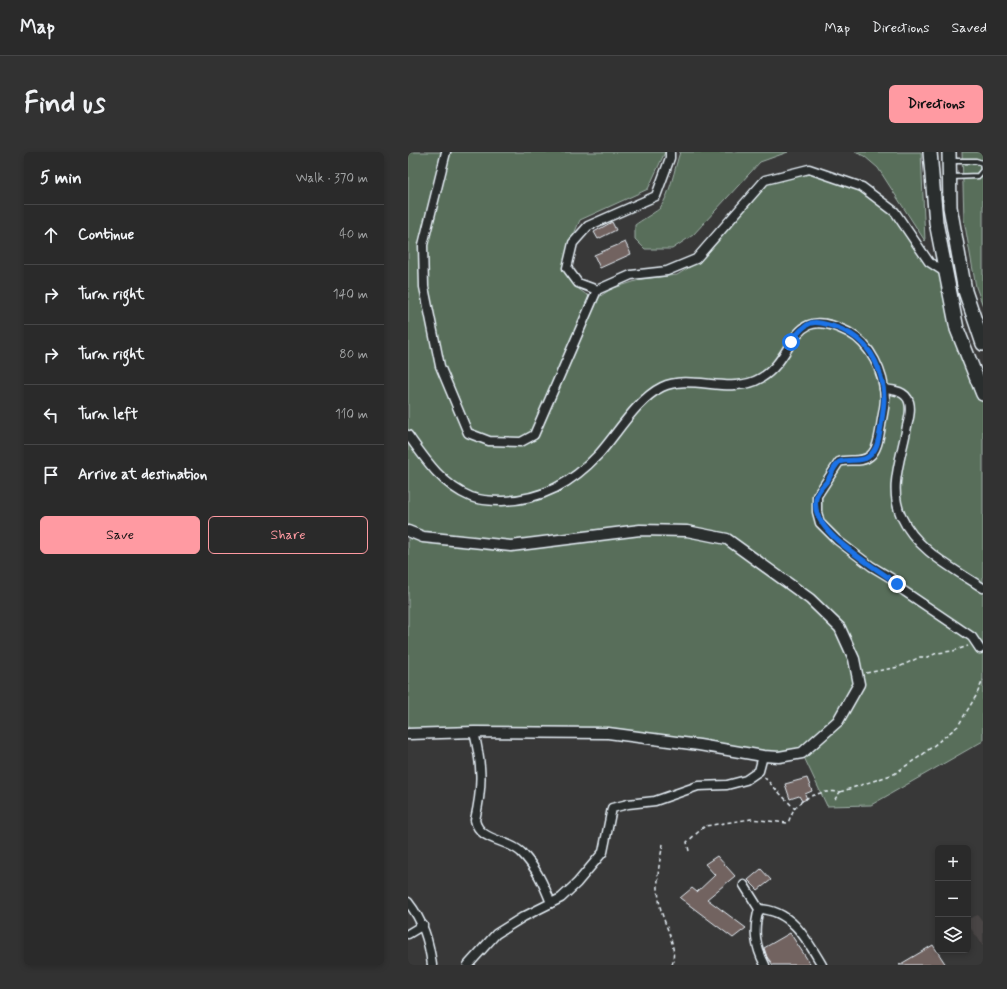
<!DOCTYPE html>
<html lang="en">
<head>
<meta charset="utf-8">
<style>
	:root { --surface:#2a2a2a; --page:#323232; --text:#f1f3f6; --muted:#a5a7a8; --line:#464647; --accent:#ff9aa2 }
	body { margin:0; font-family:Mynerve,sans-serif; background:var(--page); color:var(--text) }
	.controls { position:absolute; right:12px; bottom:12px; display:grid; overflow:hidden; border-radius:6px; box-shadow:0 2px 6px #0003 }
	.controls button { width:36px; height:36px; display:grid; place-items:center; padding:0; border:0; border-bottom:1px solid var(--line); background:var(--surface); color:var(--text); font:20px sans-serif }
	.stop { position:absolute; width:12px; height:12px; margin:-9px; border:3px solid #1a73e8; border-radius:50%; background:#fff }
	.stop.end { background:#1a73e8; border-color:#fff; box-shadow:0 1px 4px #0008 }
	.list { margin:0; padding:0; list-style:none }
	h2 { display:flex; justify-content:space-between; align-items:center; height:52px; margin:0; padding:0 16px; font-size:17px }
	h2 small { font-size:13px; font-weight:400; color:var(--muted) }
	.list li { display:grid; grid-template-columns:26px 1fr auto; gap:12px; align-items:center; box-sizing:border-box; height:60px; padding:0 16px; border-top:1px solid var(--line) }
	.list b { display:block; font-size:15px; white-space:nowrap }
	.list em { font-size:13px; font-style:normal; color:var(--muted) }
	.actions { display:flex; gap:8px; padding:12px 16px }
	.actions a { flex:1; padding:9px 0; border:1px solid var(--accent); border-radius:6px; text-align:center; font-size:14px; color:var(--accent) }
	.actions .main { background:var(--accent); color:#111 }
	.icon { flex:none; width:22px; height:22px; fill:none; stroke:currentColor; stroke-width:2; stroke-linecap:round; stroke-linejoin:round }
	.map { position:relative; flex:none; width:575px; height:813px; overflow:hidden; border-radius:6px }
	header { display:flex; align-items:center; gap:24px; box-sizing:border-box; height:56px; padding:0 20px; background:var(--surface); border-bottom:1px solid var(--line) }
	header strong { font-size:19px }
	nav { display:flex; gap:22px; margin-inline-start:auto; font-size:14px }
	.intro { display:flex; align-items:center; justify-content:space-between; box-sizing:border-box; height:96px; padding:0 24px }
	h1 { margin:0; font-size:28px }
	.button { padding:10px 18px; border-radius:6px; background:var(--accent); color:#111; font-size:14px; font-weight:700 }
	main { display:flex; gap:24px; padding:0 24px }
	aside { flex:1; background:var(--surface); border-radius:6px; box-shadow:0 2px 6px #0003 }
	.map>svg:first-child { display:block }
	.built { fill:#494544 }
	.green { fill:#586e5a; stroke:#a0b0a9 }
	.building { fill:#726361; stroke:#e8f1f8 }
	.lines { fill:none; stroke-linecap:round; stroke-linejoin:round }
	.service-casing { stroke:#e8f1f8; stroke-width:7 }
	.minor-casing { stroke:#e8f1f8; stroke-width:11 }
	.tertiary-casing { stroke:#e8f1f8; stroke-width:13 }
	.primary-casing { stroke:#e8f1f8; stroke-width:16 }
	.path { stroke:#e8f1f8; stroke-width:1.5; stroke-dasharray:4 3; stroke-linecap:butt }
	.service { stroke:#2a2d2e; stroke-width:4 }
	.minor { stroke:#2a2d2e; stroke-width:8 }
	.tertiary { stroke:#2a2d2e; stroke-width:10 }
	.primary { stroke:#2a2d2e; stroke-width:13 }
	.route { stroke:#1a73e8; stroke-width:5 }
</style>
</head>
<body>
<header>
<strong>Map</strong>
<nav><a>Map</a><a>Directions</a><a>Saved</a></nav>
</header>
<div class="intro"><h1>Find us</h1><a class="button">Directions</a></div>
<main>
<aside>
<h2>5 min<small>Walk · 370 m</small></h2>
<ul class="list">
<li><svg class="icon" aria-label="ahead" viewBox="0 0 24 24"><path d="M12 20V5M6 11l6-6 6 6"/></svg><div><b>Continue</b></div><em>40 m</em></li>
<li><svg class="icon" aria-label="right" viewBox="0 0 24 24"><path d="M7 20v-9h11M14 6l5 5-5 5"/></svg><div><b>Turn right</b></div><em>140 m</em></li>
<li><svg class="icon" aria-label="right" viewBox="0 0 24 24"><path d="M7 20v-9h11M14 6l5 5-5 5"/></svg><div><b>Turn right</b></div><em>80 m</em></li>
<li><svg class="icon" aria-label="left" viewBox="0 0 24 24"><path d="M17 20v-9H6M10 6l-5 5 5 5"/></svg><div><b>Turn left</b></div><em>110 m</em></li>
<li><svg class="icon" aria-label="arrive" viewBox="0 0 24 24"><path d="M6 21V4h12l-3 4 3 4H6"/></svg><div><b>Arrive at destination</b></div></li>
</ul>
<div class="actions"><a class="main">Save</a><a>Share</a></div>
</aside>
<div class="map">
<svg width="575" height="813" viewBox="0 0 575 813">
	<rect width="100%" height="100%" fill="#383838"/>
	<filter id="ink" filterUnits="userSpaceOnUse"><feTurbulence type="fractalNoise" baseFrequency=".025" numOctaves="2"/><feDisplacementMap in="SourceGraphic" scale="8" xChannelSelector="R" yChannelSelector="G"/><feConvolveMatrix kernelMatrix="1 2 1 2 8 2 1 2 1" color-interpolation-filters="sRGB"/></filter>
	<g filter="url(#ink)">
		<!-- built -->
		<polygon class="built" points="570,763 575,770 575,793 560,773 560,767"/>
		<!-- green -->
		<g class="green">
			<path d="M0 0H257L240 37 172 68 160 96 155 117C164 132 172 141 188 147L203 137 234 127 269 123 290 110 357 28 401 17 454 35 487 60 521 110 538 121 575 242V589L463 653 419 654 394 601 378 604 200 581 0 582Z"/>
			<path d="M272 0H380L352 10 285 83 264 97H237L227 87V73C232 69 251 58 252 56 263 40 266 18 272 0Z"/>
			<polygon points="447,0 513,0 517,89 470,16 456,4"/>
			<polygon points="554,0 575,0 575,154 568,135 556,68"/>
		</g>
		<!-- building -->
		<g class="building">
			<polygon points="204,70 208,78 190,87 186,80"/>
			<polygon points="217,90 223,102 192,116 186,103"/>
			<polygon points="399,626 404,639 397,642 399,647 394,649 391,644 382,647 377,632"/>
			<polygon points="309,704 327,724 299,747 338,776 325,786 272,746 284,736 289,740 307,723 297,712"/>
			<polygon points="353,717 363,728 350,738 340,728"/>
			<polygon points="382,781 403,813 365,813 359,805 356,796"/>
			<polygon points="525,793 538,813 491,813"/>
		</g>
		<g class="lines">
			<!-- service casing -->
			<g class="service-casing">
				<polyline id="service" points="543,9 568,9 574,11 575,18 570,24 544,25"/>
			</g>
			<!-- minor casing -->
			<g class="minor-casing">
				<g id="minor">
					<polyline points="38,0 15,93 16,135 32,214 60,281 81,289 113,290 126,283 189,138"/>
					<polyline points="262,0 262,6 248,44 180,74 165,91 159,116 170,131 189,138 223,123 259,119 288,107 357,28 401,17 454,35 487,60 521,110 538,121"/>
					<path d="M476 237C485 238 498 239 501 250 503 257 501 267 499 274 494 304 480 335 493 364 509 399 545 416 575 436"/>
					<path d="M0 283C17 307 34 333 63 345 73 349 84 349 94 349 134 348 164 331 191 302 209 282 229 247 254 235 283 221 323 244 353 226 390 204 381 150 440 180 463 192 476 221 477 246 477 255 474 265 473 274 471 284 470 297 462 304 453 312 441 306 431 310L409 344V360L412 371 429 388 463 414 483 426 493 437 564 485 572 497"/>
					<path d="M66 580C74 614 75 633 67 668 71 689 99 687 113 700 128 715 136 733 143 751"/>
					<path d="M336 733 351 757C345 778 347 794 357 813"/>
					<path d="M0 750C15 769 21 789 24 813"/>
					<path d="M351 757C384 758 399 788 414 813"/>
					<polyline points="0,782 15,773"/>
					<polyline points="60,813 88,782 115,765 153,746 169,731 195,700 204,656 220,652 247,649 290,634 319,633 338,628 351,619 355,604"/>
				</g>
			</g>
			<!-- tertiary casing -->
			<g class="tertiary-casing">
				<polyline id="tertiary" points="0,379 15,385 103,394 232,378 279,379 319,387 402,447 432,476 446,507 451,532 430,569 394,601 371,605 355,604 291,593 200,581 66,580 0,582"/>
			</g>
			<!-- primary casing -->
			<g class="primary-casing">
				<g id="primary">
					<polyline points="522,0 528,70 549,177 575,242"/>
					<polyline points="541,0 542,55 557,139 575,192"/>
				</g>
			</g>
			<!-- path -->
			<g class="path">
				<polyline points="458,521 491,515 512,505 520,505 529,501 545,499 560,494"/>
				<polyline points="356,625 387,657"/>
				<polyline points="432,640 486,622 514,603 550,574 568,544 575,528"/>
				<path d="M255 692C250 716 248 730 252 754 256 774 270 792 264 813"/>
				<path d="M281 699 279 690 297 674 343 667 380 671C382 666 384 660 387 656 397 643 417 638 432 640L427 647"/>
			</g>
			<!-- service -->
			<use href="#service" class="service"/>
			<!-- minor -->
			<use href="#minor" class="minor"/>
			<!-- tertiary -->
			<use href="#tertiary" class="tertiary"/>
			<!-- primary -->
			<use href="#primary" class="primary"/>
		</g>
	</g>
	<g class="lines" filter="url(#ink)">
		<!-- route -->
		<path class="route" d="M383 190C388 183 395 174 403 171 410 169 417 172 424 174 451 182 468 201 474 229 478 245 475 259 473 274 471 285 470 298 460 305 452 311 441 306 431 310 426 315 423 322 420 328 416 333 411 337 409 343 396 379 467 413 489 432"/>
	</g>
</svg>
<div class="controls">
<button>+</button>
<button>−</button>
<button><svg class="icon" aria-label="layers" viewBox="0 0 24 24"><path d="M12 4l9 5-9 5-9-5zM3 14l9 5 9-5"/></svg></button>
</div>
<div class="stop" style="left:383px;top:190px"></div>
<div class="stop end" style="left:489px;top:432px"></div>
</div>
</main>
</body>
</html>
